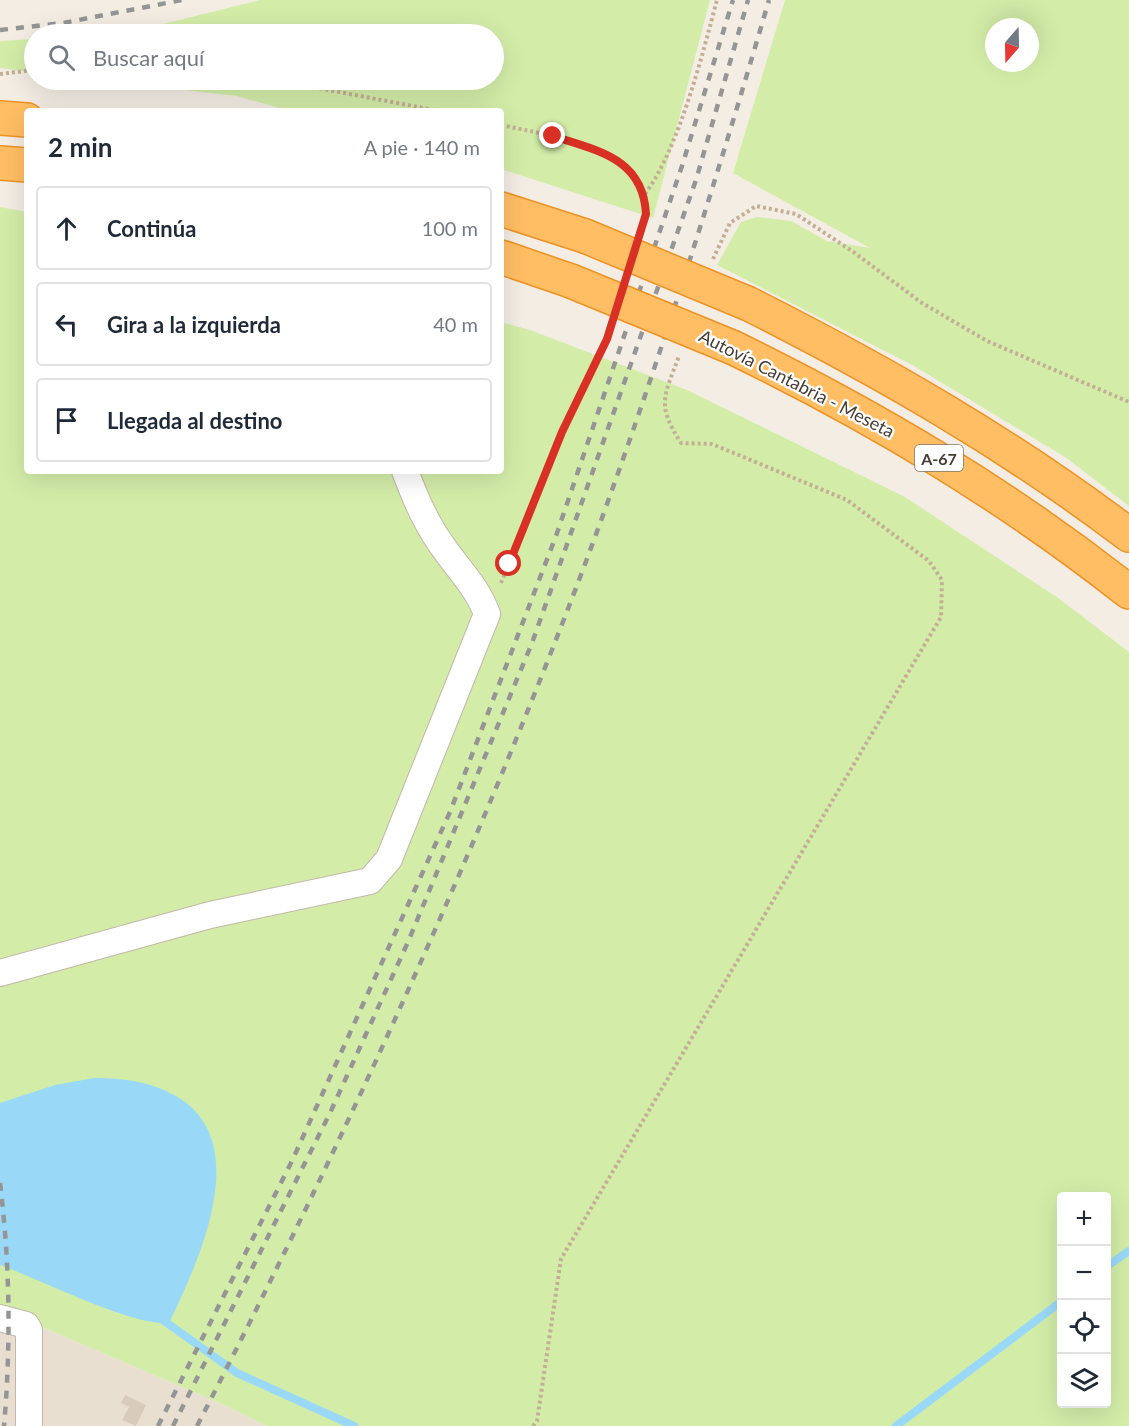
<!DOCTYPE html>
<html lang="es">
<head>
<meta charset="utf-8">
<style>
	:root { --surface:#fff; --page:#f6f6f7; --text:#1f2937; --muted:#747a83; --line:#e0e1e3 }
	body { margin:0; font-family:Lato,sans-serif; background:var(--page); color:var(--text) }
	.controls { position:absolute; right:18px; bottom:18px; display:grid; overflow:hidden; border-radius:6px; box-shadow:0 6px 24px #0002 }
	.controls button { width:54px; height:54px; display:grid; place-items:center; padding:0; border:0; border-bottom:2px solid var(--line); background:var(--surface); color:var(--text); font:30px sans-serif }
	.compass { position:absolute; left:985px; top:18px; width:54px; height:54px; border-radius:50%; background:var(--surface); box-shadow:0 6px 24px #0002; rotate:200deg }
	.stop { position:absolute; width:18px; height:18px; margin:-14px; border:4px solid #d93025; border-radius:50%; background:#fff }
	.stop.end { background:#d93025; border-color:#fff; box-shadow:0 2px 6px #0008 }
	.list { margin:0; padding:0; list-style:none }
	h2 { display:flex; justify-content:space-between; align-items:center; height:78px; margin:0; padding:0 24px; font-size:26px }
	h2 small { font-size:20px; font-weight:400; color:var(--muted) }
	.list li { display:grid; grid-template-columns:39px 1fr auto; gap:18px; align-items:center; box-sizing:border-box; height:84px; margin:0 12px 12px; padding:0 12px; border:2px solid var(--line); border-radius:6px }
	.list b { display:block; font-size:22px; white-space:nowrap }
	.list em { font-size:20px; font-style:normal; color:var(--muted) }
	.icon { flex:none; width:33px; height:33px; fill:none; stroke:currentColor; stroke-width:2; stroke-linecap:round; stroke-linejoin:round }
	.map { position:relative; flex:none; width:1129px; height:1426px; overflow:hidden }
	.search { position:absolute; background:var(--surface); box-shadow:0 6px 24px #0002; left:24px; top:24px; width:480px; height:66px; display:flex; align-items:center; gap:15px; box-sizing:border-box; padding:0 21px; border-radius:33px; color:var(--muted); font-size:22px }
	.panel { position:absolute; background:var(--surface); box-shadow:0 6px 24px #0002; left:24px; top:108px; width:480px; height:366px; border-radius:6px }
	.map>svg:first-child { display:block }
	.residential { fill:#e8dfd1 }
	.green { fill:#d3eda8; fill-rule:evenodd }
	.water { fill:#99d9f7 }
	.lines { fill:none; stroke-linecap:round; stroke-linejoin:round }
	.stream { stroke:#99d9f7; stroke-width:8 }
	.building { fill:#d9cbbb }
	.minor-casing { stroke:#c3b7a8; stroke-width:28 }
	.highway-casing { stroke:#ed9225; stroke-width:36 }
	.path { stroke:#c3af95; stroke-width:4; stroke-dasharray:3 3; stroke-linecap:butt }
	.minor { stroke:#fff; stroke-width:26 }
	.highway { stroke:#ffbe63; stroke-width:33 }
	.rail { stroke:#959595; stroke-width:4.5; stroke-dasharray:8 8; stroke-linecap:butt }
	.highway-bridge-casing { stroke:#ed9225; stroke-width:36; stroke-linecap:butt }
	.highway-bridge { stroke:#ffbe63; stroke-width:33 }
	.route { stroke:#d93025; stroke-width:8 }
	.labels { text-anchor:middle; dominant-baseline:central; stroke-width:4.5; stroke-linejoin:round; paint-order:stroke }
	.shield { fill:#fff; stroke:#7e7770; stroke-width:1.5 }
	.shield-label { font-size:16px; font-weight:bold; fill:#463d33 }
	.street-label { font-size:18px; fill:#463d33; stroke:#fff }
</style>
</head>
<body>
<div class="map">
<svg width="1129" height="1426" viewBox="0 0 1129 1426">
	<rect width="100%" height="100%" fill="#f4ede4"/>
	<!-- residential -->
	<polygon class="residential" points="0,1309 224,1405 267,1426 0,1426"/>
	<!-- green -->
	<g class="green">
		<polygon points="260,0 710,0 653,218 501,169 501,111 290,111 237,96 95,80 494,80 494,34 86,34 155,26"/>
		<path d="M785 0H1129V506L1065 457 914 366 717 265 741 222 757 217 791 221 827 241 870 248 733 173ZM994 27H1030V63H994Z"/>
		<polygon points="34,39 34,72 0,68 0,41"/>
		<path d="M0 207 27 212V471H501V322L530 330 687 390 905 497 1058 598 1129 652V1426H267L224 1405 0 1309ZM1062 1196H1106V1404H1062Z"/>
	</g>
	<!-- water -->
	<path class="water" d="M94 1078C122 1078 149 1081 174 1095 256 1139 199 1261 169 1323 130 1326 40 1279 0 1265V1103L55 1085Z"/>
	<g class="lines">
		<!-- stream -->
		<g class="stream">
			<polyline points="1106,1267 1129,1251"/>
			<polyline points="160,1318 237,1373 354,1426"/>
			<polyline points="896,1426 1062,1301"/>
		</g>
	</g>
	<!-- building -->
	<polygon class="building" points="125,1395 146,1405 136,1426 122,1420 129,1407 121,1403"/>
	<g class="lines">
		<!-- minor casing -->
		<g class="minor-casing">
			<g id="minor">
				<path d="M0 973 210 915 370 881 389 859 487 614C478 589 461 572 446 551 427 526 416 500 405 471"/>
				<polyline points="0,1318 26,1325 29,1330 29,1426"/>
			</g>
		</g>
		<!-- highway casing -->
		<g class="highway-casing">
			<g id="highway">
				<polyline points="0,118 27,120"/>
				<polyline points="0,163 27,165"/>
				<polyline points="501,209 585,236"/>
				<polyline points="501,257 571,281"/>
				<path d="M749 304C884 372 1009 444 1129 535"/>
				<path d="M734 348C875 417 1005 494 1129 592"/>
			</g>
		</g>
		<!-- path -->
		<g class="path">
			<polyline points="0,74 34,70"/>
			<polyline points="248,80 313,87 439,111"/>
			<path d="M501 125C555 137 666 150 641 229"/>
			<path d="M645 194C679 148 702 56 717 0"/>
			<polyline points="713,259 730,223 756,206 796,214 852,251 922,303 987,341 1129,402"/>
			<polyline points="501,583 562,432 592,373 610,328"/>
			<path d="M533 1426 537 1421 561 1259 941 617 942 580 929 561 847 500 712 444 681 443C656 404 664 397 679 356"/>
		</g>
		<!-- minor -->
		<use href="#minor" class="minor"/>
		<!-- highway -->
		<use href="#highway" class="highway"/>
		<!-- rail -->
		<g class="rail">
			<polyline points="0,30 63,23 182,0"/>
			<path d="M0 1183C10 1264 11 1345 4 1426"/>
			<polyline points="158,1426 292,1161 450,812 556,536 682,166 733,0"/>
			<polyline points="173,1426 330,1113 408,942 532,643 696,180 748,0"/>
			<path d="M197 1426C337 1155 467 873 576 588 649 395 711 198 769 0"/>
		</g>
		<!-- highway-bridge casing -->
		<g class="highway-bridge-casing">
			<g id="highway-bridge">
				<polyline points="585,236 749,304"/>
				<polyline points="571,281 734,348"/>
			</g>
		</g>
		<!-- highway-bridge -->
		<use href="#highway-bridge" class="highway-bridge"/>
	</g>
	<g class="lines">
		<!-- route -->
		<path class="route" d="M509 564 562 432 607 339 646 214C643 158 598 151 553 136"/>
	</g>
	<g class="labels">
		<!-- shield labels -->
		<rect class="shield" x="915" y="445" width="48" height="26" rx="4.5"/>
		<g class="shield-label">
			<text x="939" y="458">A-67</text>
		</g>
		<!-- street labels -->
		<g class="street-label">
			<text transform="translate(797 383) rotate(27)">Autovía Cantabria - Meseta</text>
		</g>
	</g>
</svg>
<div class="controls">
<button>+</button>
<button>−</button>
<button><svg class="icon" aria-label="locate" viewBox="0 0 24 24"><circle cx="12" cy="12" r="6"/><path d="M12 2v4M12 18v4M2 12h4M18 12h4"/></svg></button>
<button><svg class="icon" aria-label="layers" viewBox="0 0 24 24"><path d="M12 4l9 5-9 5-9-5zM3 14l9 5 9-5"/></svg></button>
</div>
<svg class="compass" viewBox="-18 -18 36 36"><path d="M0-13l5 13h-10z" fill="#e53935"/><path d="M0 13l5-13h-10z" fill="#747a83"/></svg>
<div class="stop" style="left:509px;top:564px"></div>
<div class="stop end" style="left:553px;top:136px"></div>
<div class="search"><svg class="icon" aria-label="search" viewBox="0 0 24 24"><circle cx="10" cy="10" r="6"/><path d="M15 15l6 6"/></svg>Buscar aquí</div>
<section class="panel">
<h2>2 min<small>A pie · 140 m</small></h2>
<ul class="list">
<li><svg class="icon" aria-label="ahead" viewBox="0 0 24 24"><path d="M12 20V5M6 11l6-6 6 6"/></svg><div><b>Continúa</b></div><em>100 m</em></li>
<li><svg class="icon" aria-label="left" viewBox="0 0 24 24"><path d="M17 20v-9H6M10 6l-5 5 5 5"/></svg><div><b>Gira a la izquierda</b></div><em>40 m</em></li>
<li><svg class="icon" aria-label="arrive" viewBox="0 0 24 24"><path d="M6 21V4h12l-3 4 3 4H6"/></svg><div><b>Llegada al destino</b></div></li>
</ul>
</section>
</div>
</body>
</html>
